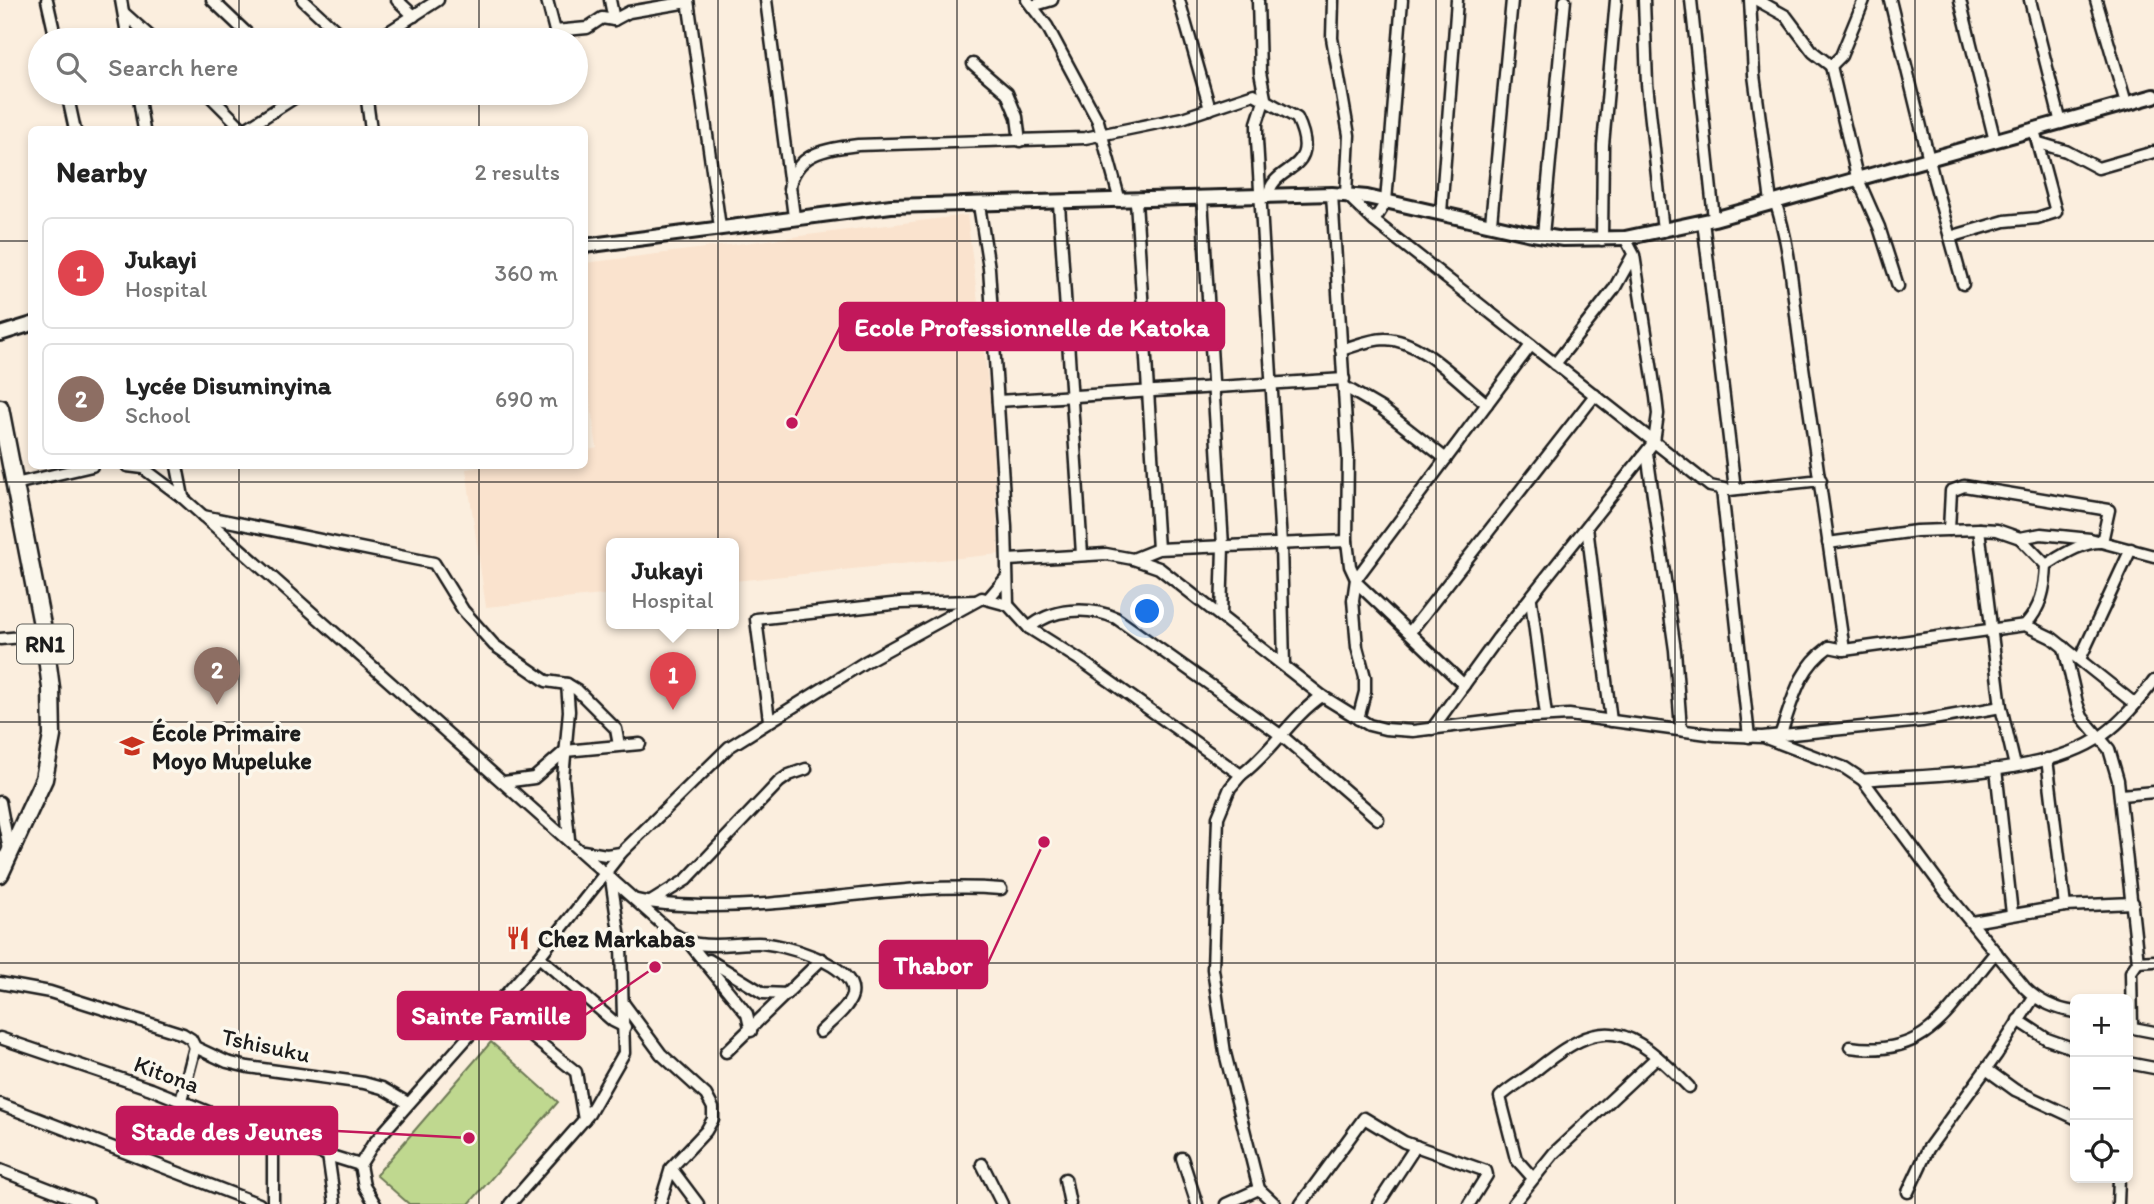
<!DOCTYPE html>
<html lang="en">
<head>
<meta charset="utf-8">
<style>
	:root { --surface:#fff; --page:#f6f6f6; --text:#222; --muted:#767676; --line:#e0e0e0; --accent:#c8321e }
	body { margin:0; font-family:Itim,sans-serif; background:var(--page); color:var(--text) }
	.controls { position:absolute; right:21px; bottom:21px; display:grid; overflow:hidden; border-radius:10px; box-shadow:0 4px 10px #0003 }
	.controls button { width:63px; height:63px; display:grid; place-items:center; padding:0; border:0; border-bottom:2px solid var(--line); background:var(--surface); color:var(--text); font:35px sans-serif }
	.you { position:absolute; left:1148px; top:612px; width:24px; height:24px; margin:-18px; border:5px solid #fff; border-radius:50%; background:#1a73e8; box-shadow:0 0 0 10px #1a73e833 }
	.badge { display:grid; place-items:center; width:46px; height:46px; border-radius:50%; background:var(--accent); color:#fff; font-size:23px; font-weight:700 }
	.pin { position:absolute; translate:-50% -58px; filter:drop-shadow(0 2px 4px #0008) }
	.pin::after { content:''; position:absolute; top:37px; width:24px; height:21px; background:inherit; clip-path:polygon(0 0,100% 0,50% 100%) }
	.popup { position:absolute; left:606px; top:538px; width:133px; height:91px; box-sizing:border-box; display:grid; place-content:center; border-radius:10px; background:var(--surface); filter:drop-shadow(0 2px 5px #0005); font-size:23px; white-space:nowrap; color:var(--muted) }
	.popup b { font-size:26px; color:var(--text) }
	.popup::after { content:''; position:absolute; left:50%; top:100%; margin-left:-14px; border:14px solid transparent; border-top-color:var(--surface) }
	.list { margin:0; padding:0; list-style:none }
	h2 { display:flex; justify-content:space-between; align-items:center; height:91px; margin:0; padding:0 28px; font-size:30px }
	h2 small { font-size:23px; font-weight:400; color:var(--muted) }
	.list li { display:grid; grid-template-columns:46px 1fr auto; gap:21px; align-items:center; box-sizing:border-box; height:112px; margin:0 14px 14px; padding:0 14px; border:2px solid var(--line); border-radius:10px }
	.list b { display:block; font-size:26px; white-space:nowrap }
	.list p { margin:0; font-size:23px; white-space:nowrap; color:var(--muted) }
	.list em { font-size:23px; font-style:normal; color:var(--muted) }
	.icon { flex:none; width:38px; height:38px; fill:none; stroke:currentColor; stroke-width:2; stroke-linecap:round; stroke-linejoin:round }
	.map { position:relative; flex:none; width:2154px; height:1204px; overflow:hidden }
	.search { position:absolute; background:var(--surface); box-shadow:0 4px 10px #0003; left:28px; top:28px; width:560px; height:77px; display:flex; align-items:center; gap:18px; box-sizing:border-box; padding:0 24px; border-radius:38px; color:var(--muted); font-size:26px }
	.panel { position:absolute; background:var(--surface); box-shadow:0 4px 10px #0003; left:28px; top:126px; width:560px; height:343px; border-radius:10px }
	.map>svg:first-child { display:block }
	.built { fill:#fae3ce }
	.green { fill:#bfd88f; stroke:#6e7a56; stroke-width:2 }
	.lines { fill:none; stroke-linecap:round; stroke-linejoin:round }
	.minor-casing { stroke:#1c1c1c; stroke-width:15 }
	.tertiary-casing { stroke:#1c1c1c; stroke-width:18 }
	.trunk-casing { stroke:#1c1c1c; stroke-width:21 }
	.minor { stroke:#fbf7ec; stroke-width:10 }
	.tertiary { stroke:#fbf7ec; stroke-width:12 }
	.trunk { stroke:#fbf7ec; stroke-width:16 }
	.grid { fill:none; stroke:#1c1c1c; stroke-width:2; stroke-opacity:0.55 }
	.labels { text-anchor:middle; dominant-baseline:central; stroke-width:7; stroke-linejoin:round; paint-order:stroke }
	.shield { fill:#fbf7ec; stroke:#5f5e5a; stroke-width:2 }
	.shield-label { font-size:23px; font-weight:bold; fill:#1c1c1c }
	.poi-label { font-size:24px; font-weight:bold; fill:#1c1c1c; stroke:#fbf7ec; text-anchor:start }
	.street-label { font-size:24px; fill:#1c1c1c; stroke:#fbf7ec }
	.leader { fill:none; stroke:#c2185b; stroke-width:2.5 }
	.callout-dot { fill:#c2185b; stroke:#fbf7ec; stroke-width:2.5 }
	.callout { fill:#c2185b; stroke:#c2185b; stroke-width:2.5 }
	.callout-label { font-size:26px; text-anchor:middle; font-weight:bold; fill:#fff }
</style>
</head>
<body>
<div class="map">
<svg width="2154" height="1204" viewBox="0 0 2154 1204">
	<rect width="100%" height="100%" fill="#fbeede"/>
	<filter id="ink" filterUnits="userSpaceOnUse"><feTurbulence type="fractalNoise" baseFrequency=".0143" numOctaves="2"/><feDisplacementMap in="SourceGraphic" scale="14" xChannelSelector="R" yChannelSelector="G"/><feConvolveMatrix kernelMatrix="1 2 1 2 8 2 1 2 1" color-interpolation-filters="sRGB"/></filter>
	<g filter="url(#ink)">
		<!-- built -->
		<polygon class="built" points="967,215 990,398 999,554 734,581 734,544 612,544 612,594 486,607 466,469 487,466 584,466 585,451 597,448 584,360 585,263"/>
		<!-- green -->
		<polygon class="green" points="491,1042 558,1102 469,1204 409,1204 376,1175"/>
		<g class="lines">
			<!-- minor casing -->
			<g class="minor-casing">
				<g id="minor">
					<polyline points="47,0 56,40"/>
					<polyline points="121,0 128,40"/>
					<polyline points="212,0 254,40"/>
					<polyline points="303,0 346,40"/>
					<polyline points="397,0 414,16"/>
					<polyline points="547,0 555,31 587,28 602,18 614,20 629,12 688,2"/>
					<polyline points="610,0 614,20"/>
					<polyline points="688,0 720,227"/>
					<polyline points="766,0 794,217"/>
					<polyline points="1027,0 1047,26 1098,121 1120,201"/>
					<polyline points="1179,0 1210,109"/>
					<polyline points="1258,0 1260,72 1265,98 1257,123 1257,140 1281,544 1284,665"/>
					<polyline points="1333,0 1332,38 1349,135 1346,194 1374,221 1710,486 1729,490 1821,480"/>
					<polyline points="1644,0 1647,84 1663,231"/>
					<polyline points="1691,0 1714,219"/>
					<polyline points="1750,0 1754,75 1771,202"/>
					<polyline points="1757,0 1786,16 1813,52 1831,66 1841,56 1864,0"/>
					<polyline points="1890,0 1934,180 1963,284"/>
					<polyline points="1960,0 1995,141"/>
					<polyline points="2030,0 2061,123"/>
					<polyline points="2096,0 2126,103"/>
					<polyline points="1032,6 1052,0"/>
					<polyline points="124,13 154,40"/>
					<polyline points="376,40 438,0"/>
					<polyline points="973,64 1007,93 1017,117 1020,141"/>
					<polyline points="1831,66 1857,177 1879,227 1898,286"/>
					<polyline points="67,93 75,130"/>
					<polyline points="138,93 144,130"/>
					<polyline points="207,93 244,130"/>
					<polyline points="366,93 371,130"/>
					<polyline points="244,130 302,93"/>
					<polyline points="2039,143 2066,151 2098,168 2154,152"/>
					<path d="M789 189C796 152 826 149 858 145L1085 138 1182 118 1254 94 1297 118C1324 175 1272 162 1268 197"/>
					<polyline points="1332,194 1348,457 1347,541 1350,566 1356,579 1353,600 1357,647 1365,677 1365,692 1358,719"/>
					<polyline points="1202,198 1223,546 1221,616"/>
					<polyline points="1136,201 1158,549"/>
					<path d="M1775 201C1792 251 1793 302 1801 353 1815 452 1830 551 1844 650"/>
					<polyline points="1059,204 1082,554"/>
					<polyline points="979,205 989,268 1006,527 1008,605"/>
					<polyline points="1441,213 1457,0"/>
					<polyline points="1374,221 1386,202 1402,0"/>
					<polyline points="1703,221 1735,489"/>
					<polyline points="1491,223 1512,0"/>
					<polyline points="1543,235 1565,0"/>
					<polyline points="1950,237 2005,221 2037,218 2056,212 2034,130"/>
					<polyline points="1602,240 1603,145 1616,0"/>
					<path d="M1341 350C1355 346 1370 339 1385 339 1423 340 1458 382 1487 404"/>
					<polyline points="1555,364 1614,289 1633,255"/>
					<polyline points="1345,387 1381,408 1446,459"/>
					<polyline points="998,401 1344,379"/>
					<polyline points="1647,453 1675,650 1681,729"/>
					<path d="M127 466 143 468 183 498 673 934C682 938 689 943 698 944 718 947 738 943 758 943 780 943 858 964 852 995 849 1008 830 1022 820 1032"/>
					<polyline points="177,466 183,497"/>
					<polyline points="15,484 92,466"/>
					<polyline points="1722,490 1749,737"/>
					<polyline points="203,516 434,563 463,610 494,645 546,681 567,684 577,690 616,729 619,745"/>
					<polyline points="1587,527 1611,721"/>
					<polyline points="1979,529 2001,707 2015,766"/>
					<path d="M1949 530 1951 491 1964 486 2109 510 2102 542C2083 541 2061 556 2046 565"/>
					<polyline points="1828,543 1916,531 1979,529 1997,530 2020,538 2041,534 2090,539 2154,556"/>
					<polyline points="1133,559 1159,568 1322,696 1369,725 1385,729 1413,731 1518,718 1569,715 1715,735 1762,737 1922,721 2001,707"/>
					<polyline points="1008,560 1106,554 1133,559 1158,549 1347,541"/>
					<polyline points="1356,579 1531,345"/>
					<polyline points="1357,583 1464,685"/>
					<polyline points="988,599 1006,578"/>
					<polyline points="1531,600 1546,715"/>
					<polyline points="2025,625 2052,638 2135,704"/>
					<path d="M1029 628C1052 608 1088 606 1116 618L1282 736 1378 819"/>
					<polyline points="1410,632 1595,395"/>
					<polyline points="0,639 44,635"/>
					<polyline points="2064,647 2077,703 2082,717 2109,749 2118,780 2138,962 2131,972 2132,1028"/>
					<polyline points="2080,659 2131,549"/>
					<polyline points="567,684 569,711 563,778 569,839"/>
					<polyline points="769,720 756,619 901,603 975,601"/>
					<polyline points="1432,729 1498,638 1654,442 1658,414 1656,397 1634,255 1625,238"/>
					<path d="M1781 733C1793 700 1798 669 1829 647L1844 650 2025 625C2041 608 2045 589 2046 565L2020 538"/>
					<path d="M1766 738 1845 768 1863 780 1946 892 2025 988C2039 1002 2056 1009 2075 1012"/>
					<polyline points="2047,759 2065,906"/>
					<polyline points="1996,769 2012,914"/>
					<path d="M1241 775C1272 752 1290 718 1322 696"/>
					<path d="M1863 780C1930 774 2047 776 2103 735 2123 721 2139 700 2154 681"/>
					<polyline points="504,782 534,778 565,751 640,744"/>
					<polyline points="2121,795 2154,792"/>
					<polyline points="0,802 9,850"/>
					<polyline points="583,851 606,855 621,853"/>
					<path d="M637 900C658 905 679 905 701 906 802 908 901 881 1001 889"/>
					<polyline points="649,903 686,880 779,782 789,775 806,769"/>
					<polyline points="1972,922 2065,906 2133,903"/>
					<polyline points="689,943 747,1014 751,1031"/>
					<polyline points="539,957 613,1021 625,1027"/>
					<polyline points="709,960 763,993 787,994"/>
					<polyline points="2138,962 2154,961"/>
					<polyline points="0,983 50,992 183,1034 191,1039 195,1047 227,1062 248,1067 364,1083 382,1088 408,1103"/>
					<polyline points="624,1004 661,1054 706,1095 713,1108 713,1119 706,1131 671,1168 660,1204"/>
					<polyline points="495,1007 576,1072 584,1120"/>
					<polyline points="2018,1020 2047,1039 2075,1049"/>
					<polyline points="2128,1027 2154,1032"/>
					<polyline points="0,1038 151,1089 273,1138 360,1165"/>
					<path d="M1850 1047C1931 1059 1950 1005 1996 952"/>
					<polyline points="726,1052 822,959"/>
					<polyline points="2128,1063 2154,1068"/>
					<polyline points="1986,1069 2015,1090 2075,1118"/>
					<polyline points="181,1100 195,1047"/>
					<polyline points="0,1104 259,1204"/>
					<polyline points="328,1155 335,1204"/>
					<polyline points="1182,1158 1197,1204"/>
					<polyline points="982,1164 1002,1204"/>
					<polyline points="360,1165 373,1144 539,957 621,853 729,747 865,662 982,598 1008,605 1029,628 1083,662 1241,775 1230,788 1218,817 1213,969 1225,1053 1259,1189 1275,1204"/>
					<polyline points="360,1165 364,1186 375,1204"/>
					<polyline points="671,1168 698,1204"/>
					<polyline points="0,1170 88,1204"/>
					<path d="M1532 1177 1516 1159 1500 1097C1510 1087 1524 1080 1535 1071 1604 1014 1628 1025 1689 1087"/>
					<polyline points="1065,1179 1070,1204"/>
					<polyline points="1908,1192 1928,1149 1997,1054 2034,997"/>
					<polyline points="273,1204 273,1138"/>
					<polyline points="510,1204 589,1114 624,1053 621,945 611,879"/>
					<polyline points="1226,1204 1259,1189"/>
					<polyline points="1301,1204 1364,1118 1404,1142 1486,1171 1487,1175 1469,1204"/>
					<polyline points="1378,1204 1416,1146"/>
					<polyline points="1513,1204 1554,1153 1657,1057"/>
					<polyline points="2118,1204 2119,1178"/>
				</g>
			</g>
			<!-- tertiary casing -->
			<g class="tertiary-casing">
				<g id="tertiary">
					<polyline points="584,246 891,206 1332,194 1367,197 1527,233 1563,239 1625,238 1714,219 2154,96"/>
					<polyline points="0,334 32,324"/>
				</g>
			</g>
			<!-- trunk casing -->
			<g class="trunk-casing">
				<polyline id="trunk" points="0,408 44,635 51,688 52,736 44,779 0,874"/>
			</g>
			<!-- minor -->
			<use href="#minor" class="minor"/>
			<!-- tertiary -->
			<use href="#tertiary" class="tertiary"/>
			<!-- trunk -->
			<use href="#trunk" class="trunk"/>
		</g>
	</g>
	<!-- grid -->
	<path class="grid" d="M239 0V40M479 0V40M718 0V1204M957 0V1204M1197 0V1204M1436 0V1204M1675 0V1204M1915 0V1204M239 93V130M479 93V130M0 241H32M584 241H2154M239 466V1204M479 466V1204M0 482H2154M0 722H2154M0 963H2154"/>
	<!-- icons -->
	<defs>
		<g id="school-bare" transform="scale(1.89)"><path d="M0-5L7-2L0 1L-7-2ZM-4 1L0 2.5L4 1V4Q0 6-4 4Z" fill="#c8321e" stroke="#fbf7ec" stroke-width="2.5" paint-order="stroke"/></g>
		<g id="restaurant-bare" transform="scale(1.89)"><path d="M-5-6h1v4h1v-4h1v4h1v-4h1v5L-1.5 .5V6h-2V.5L-5-1ZM5-6V6H3V1.5H1.5Q1.5-4 5-6Z" fill="#c8321e" stroke="#fbf7ec" stroke-width="2.5" paint-order="stroke"/></g>
	</defs>
	<g fill-rule="evenodd">
		<use href="#school-bare" x="132" y="746"/>
		<use href="#restaurant-bare" x="518" y="938"/>
	</g>
	<g class="labels">
		<!-- shield labels -->
		<rect class="shield" x="17" y="624.5" width="56" height="39" rx="5"/>
		<g class="shield-label">
			<text x="45" y="644">RN1</text>
		</g>
		<!-- poi labels -->
		<g class="poi-label">
			<text x="152" y="732">École Primaire<tspan x="152" dy="28">Moyo Mupeluke</tspan></text>
			<text x="538" y="938">Chez Markabas</text>
		</g>
		<!-- street labels -->
		<g class="street-label">
			<text transform="translate(266 1045) rotate(12)">Tshisuku</text>
			<text transform="translate(167 1074) rotate(20)">Kitona</text>
		</g>
	</g>
	<!-- callouts -->
	<path class="leader" d="M792 423L840 327M1044 842L987 965M655 967L585 1015M469 1138L337 1131"/>
	<g class="callout-dot">
		<circle cx="792" cy="423" r="7"/>
		<circle cx="1044" cy="842" r="7"/>
		<circle cx="655" cy="967" r="7"/>
		<circle cx="469" cy="1138" r="7"/>
	</g>
	<g class="callout">
		<rect x="840" y="303" width="384" height="47" rx="7"/>
		<rect x="880" y="941" width="107" height="47" rx="7"/>
		<rect x="398" y="992" width="187" height="47" rx="7"/>
		<rect x="117" y="1107" width="220" height="47" rx="7"/>
	</g>
	<g class="callout-label">
		<text x="1032" y="336">Ecole Professionnelle de Katoka</text>
		<text x="933" y="974">Thabor</text>
		<text x="491" y="1024">Sainte Famille</text>
		<text x="227" y="1140">Stade des Jeunes</text>
	</g>
</svg>
<div class="controls">
<button>+</button>
<button>−</button>
<button><svg class="icon" aria-label="locate" viewBox="0 0 24 24"><circle cx="12" cy="12" r="6"/><path d="M12 2v4M12 18v4M2 12h4M18 12h4"/></svg></button>
</div>
<div class="you"></div>
<div class="pin badge" style="left:673px;top:710px;background:#e0444e">1</div>
<div class="popup"><b>Jukayi</b>Hospital</div>
<div class="pin badge" style="left:217px;top:705px;background:#8d6e63">2</div>
<div class="search"><svg class="icon" aria-label="search" viewBox="0 0 24 24"><circle cx="10" cy="10" r="6"/><path d="M15 15l6 6"/></svg>Search here</div>
<section class="panel">
<h2>Nearby<small>2 results</small></h2>
<ul class="list">
<li><span class="badge" style="background:#e0444e">1</span><div><b>Jukayi</b><p>Hospital</p></div><em>360 m</em></li>
<li><span class="badge" style="background:#8d6e63">2</span><div><b>Lycée Disuminyina</b><p>School</p></div><em>690 m</em></li>
</ul>
</section>
</div>
</body>
</html>
